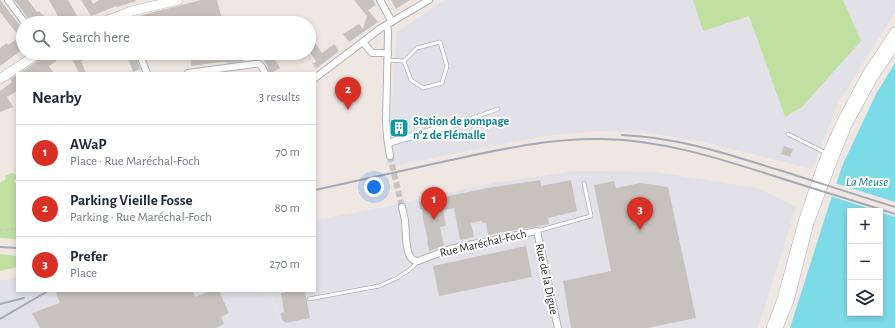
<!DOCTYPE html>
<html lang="en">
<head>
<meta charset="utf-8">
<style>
	:root { --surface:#fff; --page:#f2f2f3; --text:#1f2937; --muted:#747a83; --line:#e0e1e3; --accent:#d93025 }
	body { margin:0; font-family:"Alegreya Sans",sans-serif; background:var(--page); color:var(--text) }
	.controls { position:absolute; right:12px; bottom:12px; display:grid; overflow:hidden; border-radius:0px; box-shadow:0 2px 6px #0003 }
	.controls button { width:36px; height:36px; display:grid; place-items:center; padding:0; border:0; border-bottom:1px solid var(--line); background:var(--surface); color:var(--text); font:20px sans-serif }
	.you { position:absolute; left:374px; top:187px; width:14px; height:14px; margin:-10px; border:3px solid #fff; border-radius:50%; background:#1a73e8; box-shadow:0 0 0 6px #1a73e833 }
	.badge { display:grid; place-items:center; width:26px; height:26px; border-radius:50%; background:var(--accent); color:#fff; font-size:13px; font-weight:700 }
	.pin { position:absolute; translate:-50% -33px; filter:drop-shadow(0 1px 2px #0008) }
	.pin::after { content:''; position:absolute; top:21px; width:14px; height:12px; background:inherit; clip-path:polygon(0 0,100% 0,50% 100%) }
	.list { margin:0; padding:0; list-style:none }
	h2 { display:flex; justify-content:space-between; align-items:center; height:52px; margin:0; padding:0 16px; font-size:17px }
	h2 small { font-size:13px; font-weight:400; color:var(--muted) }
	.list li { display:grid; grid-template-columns:26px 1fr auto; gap:12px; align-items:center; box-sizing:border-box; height:56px; padding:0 16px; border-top:1px solid var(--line) }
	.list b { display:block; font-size:15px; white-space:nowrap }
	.list p { margin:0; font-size:13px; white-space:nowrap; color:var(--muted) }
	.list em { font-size:13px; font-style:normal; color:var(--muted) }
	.icon { flex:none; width:22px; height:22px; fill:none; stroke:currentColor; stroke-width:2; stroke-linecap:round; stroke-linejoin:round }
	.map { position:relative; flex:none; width:895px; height:328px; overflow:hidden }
	.search { position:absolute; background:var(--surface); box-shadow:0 2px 6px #0003; left:16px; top:16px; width:300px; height:44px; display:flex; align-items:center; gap:10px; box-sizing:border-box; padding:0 14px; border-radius:22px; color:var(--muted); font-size:15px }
	.panel { position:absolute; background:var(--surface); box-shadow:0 2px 6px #0003; left:16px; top:72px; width:300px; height:220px; border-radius:0px }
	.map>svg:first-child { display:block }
	.industrial { fill:#e2e1e8 }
	.green { fill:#c0e0a2 }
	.water { fill:#7ddbe8; fill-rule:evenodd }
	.pier { fill:#eee7e2 }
	.building { fill:#c7c2bd }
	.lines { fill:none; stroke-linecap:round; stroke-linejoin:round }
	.street-tunnel { stroke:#c8c2be; stroke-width:6; stroke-dasharray:6 3; stroke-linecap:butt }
	.lane-casing { stroke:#aeb2b9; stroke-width:4.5 }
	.street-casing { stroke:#aeb2b9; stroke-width:8 }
	.secondary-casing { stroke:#aeb2b9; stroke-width:10 }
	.path { stroke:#c4c4c4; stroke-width:1; stroke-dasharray:3 2; stroke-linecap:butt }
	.lane { stroke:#fff; stroke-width:3 }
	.street { stroke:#fff; stroke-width:6 }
	.secondary { stroke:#fff; stroke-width:9 }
	.rail { stroke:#a4aab7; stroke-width:2 }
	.labels { text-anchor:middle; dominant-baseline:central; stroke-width:4; stroke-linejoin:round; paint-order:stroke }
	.culture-label { font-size:12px; font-weight:bold; fill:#0d838f; stroke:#fff; text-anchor:start }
	.street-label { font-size:12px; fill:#2e2e2e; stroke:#fff }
	.water-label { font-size:13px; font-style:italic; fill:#177f99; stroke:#fff }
</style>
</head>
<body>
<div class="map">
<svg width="895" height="328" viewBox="0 0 895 328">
	<rect width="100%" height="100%" fill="#eee7e2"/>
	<!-- industrial -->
	<g class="industrial">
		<polygon points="445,0 895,0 895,12 839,101 812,169 705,142 642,132 596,131 546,136 500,144 385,168 391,137 392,101 397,32"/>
		<polygon points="575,171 656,172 757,188 796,207 758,328 0,328 0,281 17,277 17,291 269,291 283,327 283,326 270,291 315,291 315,220 386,207 488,184"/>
	</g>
	<!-- green -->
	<g class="green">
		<polygon points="693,0 843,0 861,41 802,107 785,117 749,16 703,31"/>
		<polygon points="11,173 15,174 17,177 14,181 17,185 17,239 0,238 0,183 6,179 5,176"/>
		<polygon points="0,254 17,256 17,267 0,271"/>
	</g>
	<!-- water -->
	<path class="water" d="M895 63V328H790L830 202 843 164 876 94ZM850 211H880V313H850Z"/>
	<!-- pier -->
	<polygon class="pier" points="835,183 895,202 895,217 880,212 880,211 877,211 830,196"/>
	<!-- building -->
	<g class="building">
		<polygon points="0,0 23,29 23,49 0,66 0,48 7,43 8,45 18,38 16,35 17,34 0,12"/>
		<polygon points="14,0 28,0 37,12 39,11 48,20 58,16 49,0 68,0 80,21 75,23 32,23"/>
		<polygon points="81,0 91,0 93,4 99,0 135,0 136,1 117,7 116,6 91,16"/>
		<polygon points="201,0 217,0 223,23 204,23 203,20 191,23 132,23 131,18"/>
		<polygon points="354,0 373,0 376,5 368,10 378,22 349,42 343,34 359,24 363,29 367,16"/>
		<polygon points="391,0 410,0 396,9"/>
		<polygon points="309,34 322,53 334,44 339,51 317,68 313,64 316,61 309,51"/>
		<polygon points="49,53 69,53 60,58 49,66 54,73 20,73"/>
		<polygon points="69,53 100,53 81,61 86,73 79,73"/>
		<polygon points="122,53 135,53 135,55 133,56 134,60 136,59 141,69 133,72 128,58 124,59"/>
		<polygon points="218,53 250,53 251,58 243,59 243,61 228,63 227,62 221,62 191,66 190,57 196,57 196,55"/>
		<polygon points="268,53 271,53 280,68 271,73 269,73 267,65 262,57"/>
		<polygon points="17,75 17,91 7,97 13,107 0,112 0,91 12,82 10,79"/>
		<polygon points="784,146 793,149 790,157 781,154"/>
		<polygon points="540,180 541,186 571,180 577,211 548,218 549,224 488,235 486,223 483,223 482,221 471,223 474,237 460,240 454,208 443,210 446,226 440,227 444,246 429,251 427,241 428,241 423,219 422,209 420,209 419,202 488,188"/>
		<polygon points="614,181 616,188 640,183 668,187 696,318 647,328 571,328 563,281 611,271 594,185"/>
		<polygon points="526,246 532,277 439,296 433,266"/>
		<polygon points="60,291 193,291 195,297 210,291 219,291 229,313 221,317 224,324 215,328 40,328 32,313 60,303 56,293"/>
		<polygon points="291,291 305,291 310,318 286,323 282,320 281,313 284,312 281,293"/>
	</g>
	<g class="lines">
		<!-- street-tunnel -->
		<polyline class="street-tunnel" points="390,156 402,207"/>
		<!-- lane casing -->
		<g class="lane-casing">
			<g id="lane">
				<polyline points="388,60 404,61 417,48 440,42 447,66 442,83 423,88 411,80 404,61"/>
				<polyline points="455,124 498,109"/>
				<polyline points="788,134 826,153"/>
				<polyline points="537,231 591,216 584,183"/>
				<polyline points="309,299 379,286 397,278 412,268 418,261"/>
			</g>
		</g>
		<!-- street casing -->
		<g class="street-casing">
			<g id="street">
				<polyline points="8,0 25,23"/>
				<polyline points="380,0 392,22"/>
				<polyline points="124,14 128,23"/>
				<polyline points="387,25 388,32 386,122 387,137 390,156"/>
				<polyline points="363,42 372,53 388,53"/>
				<polyline points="139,53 147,73"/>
				<polyline points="188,73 254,64 259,64 262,67 265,73"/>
				<polyline points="315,78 381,28 429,0"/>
				<polyline points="388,143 455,124"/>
				<path d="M402 207C403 212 404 216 405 220 406 229 405 253 412 259 414 261 415 261 418 261L450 249 463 246 537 231 558 328"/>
			</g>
		</g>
		<!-- secondary casing -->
		<g class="secondary-casing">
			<g id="secondary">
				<polyline points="100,23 132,11 178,0"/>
				<polyline points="0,79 39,53"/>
				<polyline points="771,328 782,299 803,222 823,163 842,121 867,74 895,32"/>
				<polyline points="778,328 789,301 809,223 831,165 847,125 872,79 895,45"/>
			</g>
		</g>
		<!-- path -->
		<g class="path">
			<polyline points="307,53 313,64 316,69"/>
			<polyline points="0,230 17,229"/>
		</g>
		<!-- lane -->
		<use href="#lane" class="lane"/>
		<!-- street -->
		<use href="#street" class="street"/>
		<!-- secondary -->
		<use href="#secondary" class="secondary"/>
		<!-- rail -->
		<g class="rail">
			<path d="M622 135C676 137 727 154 779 170 817 182 856 195 895 207"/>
			<path d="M315 190C360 180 406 170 451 160 502 149 550 138 603 139 662 140 718 158 774 176 814 189 855 201 895 214"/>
			<polyline points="0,247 17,248"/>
			<polyline points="0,304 24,298"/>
			<polyline points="0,319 48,291"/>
		</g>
	</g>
	<!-- icons -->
	<defs>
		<g id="building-square" transform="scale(1)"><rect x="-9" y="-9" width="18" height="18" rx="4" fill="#0f9aa8" stroke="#fff"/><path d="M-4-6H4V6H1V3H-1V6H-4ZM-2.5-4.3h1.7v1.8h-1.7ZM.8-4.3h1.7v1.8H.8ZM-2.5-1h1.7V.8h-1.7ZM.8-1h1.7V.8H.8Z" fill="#fff"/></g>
	</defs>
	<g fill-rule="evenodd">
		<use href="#building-square" x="399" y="128"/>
	</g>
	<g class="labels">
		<!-- culture labels -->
		<g class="culture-label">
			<text x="413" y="121">Station de pompage<tspan x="413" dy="14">n°2 de Flémalle</tspan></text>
		</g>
		<!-- street labels -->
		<g class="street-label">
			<text transform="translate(483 243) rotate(-13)">Rue Maréchal-Foch</text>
			<text transform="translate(547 279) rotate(78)">Rue de la Digue</text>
		</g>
		<!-- water labels -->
		<g class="water-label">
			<text x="867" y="182">La Meuse</text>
		</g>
	</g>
</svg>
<div class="controls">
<button>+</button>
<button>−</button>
<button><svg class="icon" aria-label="layers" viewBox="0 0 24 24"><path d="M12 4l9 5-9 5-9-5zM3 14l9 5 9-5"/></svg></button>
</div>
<div class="you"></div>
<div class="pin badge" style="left:434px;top:220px">1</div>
<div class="pin badge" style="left:348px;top:110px">2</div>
<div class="pin badge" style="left:640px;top:230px">3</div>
<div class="search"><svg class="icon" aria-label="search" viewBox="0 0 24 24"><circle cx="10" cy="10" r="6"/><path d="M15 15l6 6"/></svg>Search here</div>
<section class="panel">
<h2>Nearby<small>3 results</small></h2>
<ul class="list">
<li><span class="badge">1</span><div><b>AWaP</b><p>Place · Rue Maréchal-Foch</p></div><em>70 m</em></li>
<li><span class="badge">2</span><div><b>Parking Vieille Fosse</b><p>Parking · Rue Maréchal-Foch</p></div><em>80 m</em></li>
<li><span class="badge">3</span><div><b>Prefer</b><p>Place</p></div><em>270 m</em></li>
</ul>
</section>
</div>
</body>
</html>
